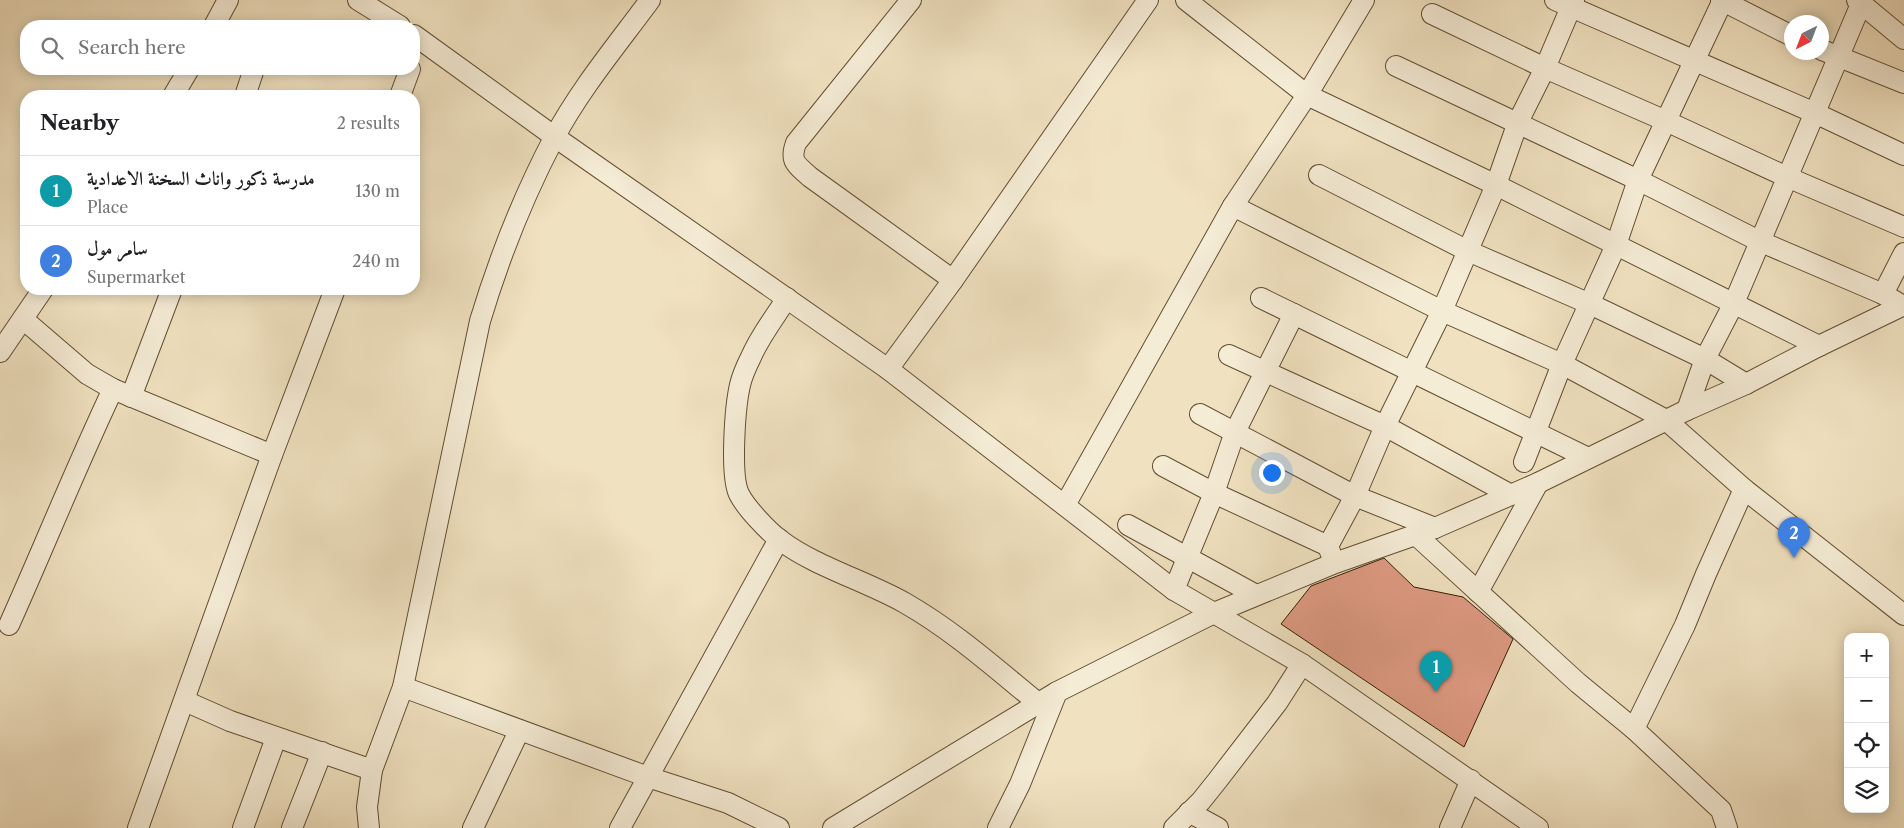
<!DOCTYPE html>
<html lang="en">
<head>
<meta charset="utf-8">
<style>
	:root { --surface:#fff; --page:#f6f6f6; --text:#202124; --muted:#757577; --line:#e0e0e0; --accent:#111827 }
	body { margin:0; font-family:"Libre Caslon Text",Amiri,serif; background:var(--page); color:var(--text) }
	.controls { position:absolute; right:15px; bottom:15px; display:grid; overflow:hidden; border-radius:10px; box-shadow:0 2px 12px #0003 }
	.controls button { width:45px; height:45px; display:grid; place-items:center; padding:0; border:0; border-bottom:1px solid var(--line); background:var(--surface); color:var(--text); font:25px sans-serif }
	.compass { position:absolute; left:1784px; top:15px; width:45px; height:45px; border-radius:50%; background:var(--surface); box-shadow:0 2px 12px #0003; rotate:222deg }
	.you { position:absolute; left:1271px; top:472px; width:18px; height:18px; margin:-12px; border:4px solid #fff; border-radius:50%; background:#1a73e8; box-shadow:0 0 0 8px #1a73e833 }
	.badge { display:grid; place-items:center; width:32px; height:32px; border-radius:50%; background:var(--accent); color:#fff; font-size:16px; font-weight:700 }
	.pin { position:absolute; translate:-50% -41px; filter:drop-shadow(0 1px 2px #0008) }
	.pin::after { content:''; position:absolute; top:26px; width:18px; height:15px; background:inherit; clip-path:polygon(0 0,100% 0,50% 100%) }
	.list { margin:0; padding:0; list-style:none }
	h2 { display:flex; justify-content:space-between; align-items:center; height:65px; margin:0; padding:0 20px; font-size:21px }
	h2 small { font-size:16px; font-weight:400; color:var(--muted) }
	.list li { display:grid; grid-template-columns:32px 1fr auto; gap:15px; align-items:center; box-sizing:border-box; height:70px; padding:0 20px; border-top:1px solid var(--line) }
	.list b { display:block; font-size:19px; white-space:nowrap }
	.list p { margin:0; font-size:16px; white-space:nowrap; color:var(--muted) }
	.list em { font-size:16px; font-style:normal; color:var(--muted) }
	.icon { flex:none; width:28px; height:28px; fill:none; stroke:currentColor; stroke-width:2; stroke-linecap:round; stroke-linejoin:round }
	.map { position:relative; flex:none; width:1904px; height:828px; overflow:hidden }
	.search { position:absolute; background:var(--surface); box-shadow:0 2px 12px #0003; left:20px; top:20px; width:400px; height:55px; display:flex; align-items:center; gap:12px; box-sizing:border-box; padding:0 18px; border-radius:20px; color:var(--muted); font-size:19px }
	.panel { position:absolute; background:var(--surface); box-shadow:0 2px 12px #0003; left:20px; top:90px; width:400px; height:205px; border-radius:20px }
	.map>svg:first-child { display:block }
	.building { fill:#de9a83; stroke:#331d00 }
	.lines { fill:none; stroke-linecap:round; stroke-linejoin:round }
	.minor-casing { stroke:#624e30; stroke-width:22 }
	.minor { stroke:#f5ecd6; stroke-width:20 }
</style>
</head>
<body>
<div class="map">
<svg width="1904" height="828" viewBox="0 0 1904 828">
	<rect width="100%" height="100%" fill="#f0e1c0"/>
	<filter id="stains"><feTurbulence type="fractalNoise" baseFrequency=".004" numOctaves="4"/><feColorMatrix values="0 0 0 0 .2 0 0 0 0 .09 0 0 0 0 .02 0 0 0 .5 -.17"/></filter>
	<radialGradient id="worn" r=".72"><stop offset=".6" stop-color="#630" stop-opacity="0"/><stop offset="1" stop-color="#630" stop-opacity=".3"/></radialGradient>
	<!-- building -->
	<polygon class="building" points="1384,558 1414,587 1463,597 1513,639 1464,747 1281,624 1311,586"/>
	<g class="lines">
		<!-- minor casing -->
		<g class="minor-casing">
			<g id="minor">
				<polyline points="358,0 400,26"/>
				<path d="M911 0 796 143C789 162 797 165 810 177L953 280"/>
				<polyline points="1364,0 1307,95 1496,185 1819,346"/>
				<polyline points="1555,0 1815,113 1904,155"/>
				<polyline points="1721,0 1792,36"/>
				<polyline points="1857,0 1904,39"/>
				<polyline points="1432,14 1545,68 1666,121 1787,177 1904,227"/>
				<polyline points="214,26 228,0"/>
				<polyline points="414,35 555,137 888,369 1174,590 1302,664 1538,828"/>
				<polyline points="1822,50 1904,83"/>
				<polyline points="1396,66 1638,180 1759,241 1883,294 1903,306"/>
				<polyline points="173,96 189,69"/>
				<polyline points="245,96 254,69"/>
				<polyline points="400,96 410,69"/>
				<polyline points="1319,175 1468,251 1590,304 1705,359 1746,384"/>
				<polyline points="1233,206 1442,311 1562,364 1666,420 1744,489 1904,615"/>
				<polyline points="1883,294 1904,253"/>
				<path d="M787 298C775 317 760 336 751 357 747 365 742 376 740 385 735 407 730 475 739 494 746 508 768 531 780 540 814 566 866 581 905 603 954 631 995 668 1038 703"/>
				<polyline points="1261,298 1588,458"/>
				<polyline points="23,319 87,374 113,389 272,455"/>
				<polyline points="0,352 43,289"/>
				<polyline points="1229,355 1385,426 1511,495"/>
				<polyline points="888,369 953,280 1148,0"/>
				<polyline points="131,397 172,289"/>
				<polyline points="1687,410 1705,359 1734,303 1861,4"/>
				<polyline points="1200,414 1355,496 1435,528"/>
				<polyline points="1524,462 1562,364 1616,245 1638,180 1723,0"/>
				<polyline points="1163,466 1214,493 1328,546 1332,557"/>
				<polyline points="1065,505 1233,206 1307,95 1186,0"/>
				<polyline points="1128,525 1256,595"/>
				<polyline points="1416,535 1578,683 1634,729 1685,625 1706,574 1744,489"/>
				<polyline points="1328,546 1355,496 1385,426 1442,311 1496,185 1518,122 1545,68 1574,0"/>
				<polyline points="1174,590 1214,493 1235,432 1294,314"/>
				<polyline points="1478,592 1538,483"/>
				<path d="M9 625C44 547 76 467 113 389"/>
				<polyline points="403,687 648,777 728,803 779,828"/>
				<polyline points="185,701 230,721 372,770"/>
				<polyline points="1634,729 1721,810 1727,828"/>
				<polyline points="1189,812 1218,828"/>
				<polyline points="138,828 272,455 335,289"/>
				<polyline points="243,828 276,738"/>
				<polyline points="292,828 322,752"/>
				<path d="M369 828 367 807 372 770 403 687 480 321C499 258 523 197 554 138 580 89 617 45 650 0"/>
				<polyline points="473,828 519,731"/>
				<polyline points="620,828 779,539"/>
				<polyline points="833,828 1057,692 1214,613 1335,563 1435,528 1538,483 1687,410 1746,384 1819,346 1904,305"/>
				<polyline points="998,828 1020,784 1057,692"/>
				<polyline points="1174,828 1201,801 1217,781 1277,703 1302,664"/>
				<polyline points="1450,828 1471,780"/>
			</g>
		</g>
		<!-- minor -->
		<use href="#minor" class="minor"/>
	</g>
	<rect width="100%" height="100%" filter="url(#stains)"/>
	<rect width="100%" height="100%" fill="url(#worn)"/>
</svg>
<div class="controls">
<button>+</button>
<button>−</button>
<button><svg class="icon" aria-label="locate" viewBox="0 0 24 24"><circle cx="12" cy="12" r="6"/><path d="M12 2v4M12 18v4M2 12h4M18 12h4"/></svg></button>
<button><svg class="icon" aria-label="layers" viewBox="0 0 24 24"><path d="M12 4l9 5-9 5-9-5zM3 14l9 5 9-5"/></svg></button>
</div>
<svg class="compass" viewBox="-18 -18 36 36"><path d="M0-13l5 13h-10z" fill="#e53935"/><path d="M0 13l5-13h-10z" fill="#757577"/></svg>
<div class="you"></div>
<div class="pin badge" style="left:1436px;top:692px;background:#0f9aa8">1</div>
<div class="pin badge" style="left:1794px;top:558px;background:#3f7fe0">2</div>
<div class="search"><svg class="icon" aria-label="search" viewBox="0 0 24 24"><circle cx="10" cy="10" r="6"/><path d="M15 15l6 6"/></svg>Search here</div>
<section class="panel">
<h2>Nearby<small>2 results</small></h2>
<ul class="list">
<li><span class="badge" style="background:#0f9aa8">1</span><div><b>مدرسة ذكور واناث السخنة الاعدادية</b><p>Place</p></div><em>130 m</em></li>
<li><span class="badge" style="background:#3f7fe0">2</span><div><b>سامر مول</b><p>Supermarket</p></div><em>240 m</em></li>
</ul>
</section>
</div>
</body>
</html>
